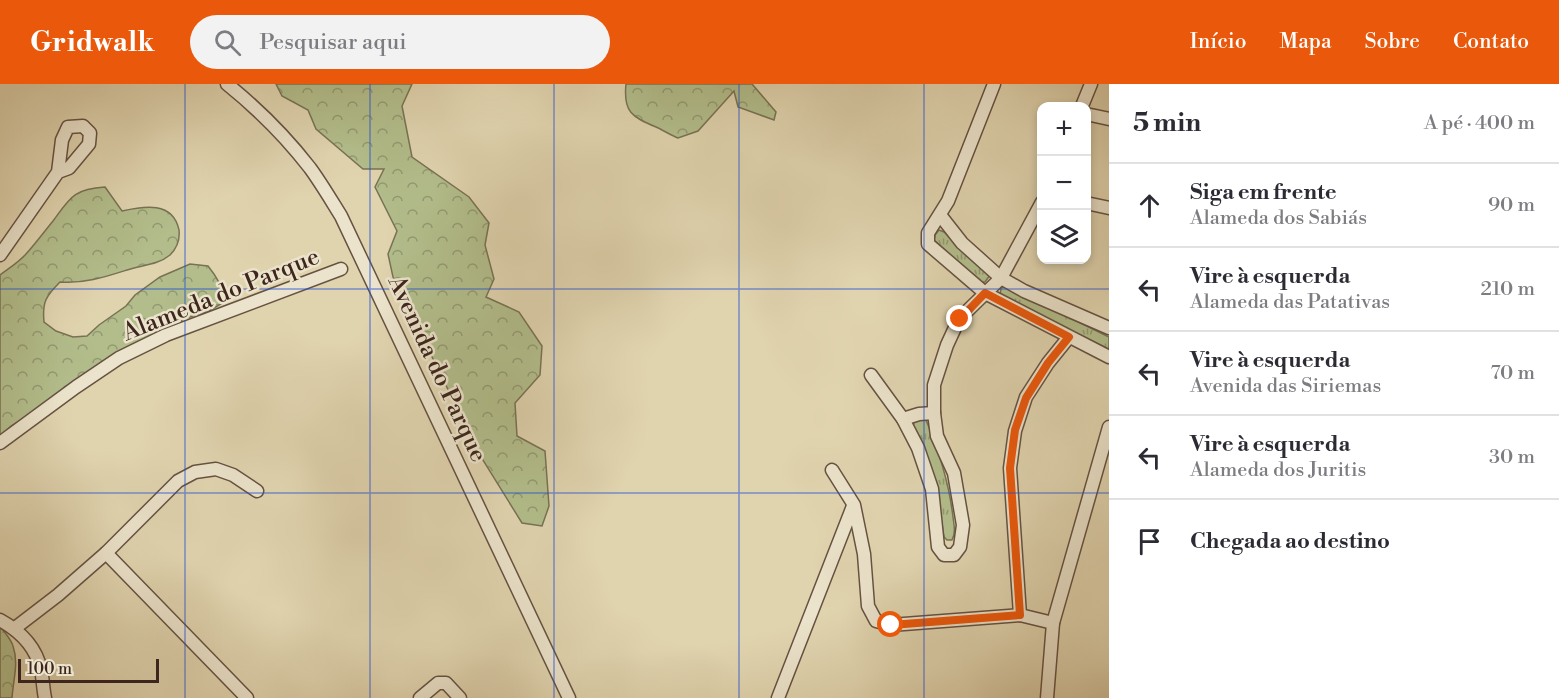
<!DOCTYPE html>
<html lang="pt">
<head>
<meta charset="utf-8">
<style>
	:root { --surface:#fff; --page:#f2f2f3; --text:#2b2b33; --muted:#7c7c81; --line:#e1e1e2; --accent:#ea580c }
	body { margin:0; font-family:"Libre Bodoni",serif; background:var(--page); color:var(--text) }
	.controls { position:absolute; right:18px; top:18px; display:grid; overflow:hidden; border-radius:12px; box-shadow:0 3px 9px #0003 }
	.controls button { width:54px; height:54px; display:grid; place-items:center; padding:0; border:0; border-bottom:2px solid var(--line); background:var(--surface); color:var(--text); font:30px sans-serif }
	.scale { position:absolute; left:18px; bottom:15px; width:141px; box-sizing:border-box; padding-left:6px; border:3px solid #3e261e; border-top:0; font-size:16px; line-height:21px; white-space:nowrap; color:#3e261e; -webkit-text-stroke:4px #ebe3cb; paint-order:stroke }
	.stop { position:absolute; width:18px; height:18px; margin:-14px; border:4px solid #ea580c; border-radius:50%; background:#fff }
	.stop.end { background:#ea580c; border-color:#fff; box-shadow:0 2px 6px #0008 }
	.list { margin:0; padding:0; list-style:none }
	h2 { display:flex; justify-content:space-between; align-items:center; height:78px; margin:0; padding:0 24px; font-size:26px }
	h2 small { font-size:20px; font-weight:400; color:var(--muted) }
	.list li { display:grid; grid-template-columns:39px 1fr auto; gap:18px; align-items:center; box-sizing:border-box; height:84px; padding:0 24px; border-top:2px solid var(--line) }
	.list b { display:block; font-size:22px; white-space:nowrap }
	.list p { margin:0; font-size:20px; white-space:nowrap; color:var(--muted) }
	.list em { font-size:20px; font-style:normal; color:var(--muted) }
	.icon { flex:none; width:33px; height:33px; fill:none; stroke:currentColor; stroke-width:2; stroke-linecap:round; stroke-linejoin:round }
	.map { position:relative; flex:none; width:1109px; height:614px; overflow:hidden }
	header { display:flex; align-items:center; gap:36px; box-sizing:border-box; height:84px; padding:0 30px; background:var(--accent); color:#fff }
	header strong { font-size:28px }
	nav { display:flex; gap:33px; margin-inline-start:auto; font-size:21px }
	.search { width:420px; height:54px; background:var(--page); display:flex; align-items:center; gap:15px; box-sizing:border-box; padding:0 21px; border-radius:33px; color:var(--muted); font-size:22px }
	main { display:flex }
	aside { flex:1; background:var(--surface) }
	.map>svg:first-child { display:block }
	.grass { fill:url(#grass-tufts); stroke:#787254; stroke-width:1.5 }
	.forest { fill:url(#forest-crowns); stroke:#787254; stroke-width:1.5 }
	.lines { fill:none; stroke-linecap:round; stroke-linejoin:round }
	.minor-casing { stroke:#665242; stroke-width:15 }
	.minor { stroke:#ebe3cb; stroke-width:12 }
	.route { stroke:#ea580c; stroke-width:8 }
	.grid { fill:none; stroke:#1d4ed8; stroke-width:1.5; stroke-opacity:0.55 }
	.labels { text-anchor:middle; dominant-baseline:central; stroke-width:5; stroke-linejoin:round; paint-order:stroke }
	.street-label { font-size:24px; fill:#3e261e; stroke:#ebe3cb }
</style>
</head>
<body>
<header>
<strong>Gridwalk</strong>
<div class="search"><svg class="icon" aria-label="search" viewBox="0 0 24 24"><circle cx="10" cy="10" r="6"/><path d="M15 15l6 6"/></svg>Pesquisar aqui</div>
<nav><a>Início</a><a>Mapa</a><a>Sobre</a><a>Contato</a></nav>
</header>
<main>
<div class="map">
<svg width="1109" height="614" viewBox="0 0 1109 614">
	<defs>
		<pattern id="grass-tufts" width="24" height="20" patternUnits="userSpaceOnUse" patternTransform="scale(1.5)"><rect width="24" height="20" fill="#b2bd8b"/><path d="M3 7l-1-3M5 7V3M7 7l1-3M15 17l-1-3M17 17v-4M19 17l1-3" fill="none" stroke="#929971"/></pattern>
		<pattern id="forest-crowns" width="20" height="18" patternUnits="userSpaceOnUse" patternTransform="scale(1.5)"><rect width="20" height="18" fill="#b2bd8b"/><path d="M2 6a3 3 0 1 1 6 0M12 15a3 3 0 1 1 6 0" fill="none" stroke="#929971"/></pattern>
	</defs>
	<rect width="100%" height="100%" fill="#e0d4af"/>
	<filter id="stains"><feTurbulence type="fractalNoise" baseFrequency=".00333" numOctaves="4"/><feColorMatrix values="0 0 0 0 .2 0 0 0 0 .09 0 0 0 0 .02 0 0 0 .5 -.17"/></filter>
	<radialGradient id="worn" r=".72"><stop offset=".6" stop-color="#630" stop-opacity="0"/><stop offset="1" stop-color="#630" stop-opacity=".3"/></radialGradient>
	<!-- grass -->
	<g class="grass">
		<polygon points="939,146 944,148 990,191 985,198 980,198 934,156 935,151"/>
		<polygon points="1005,202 1109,253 1109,265 1000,212 1001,204"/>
		<path d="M919 335 926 336C939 367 949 399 953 433 954 441 956 449 952 456H947L944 453 940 428 913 345 914 338Z"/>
	</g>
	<!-- forest -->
	<g class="forest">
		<polygon points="276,0 412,0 402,22 412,73 469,113 489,139 485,161 494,195 486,213 519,228 542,262 540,291 515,319 517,352 545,367 549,422 542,442 522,439 481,373 393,193 388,170 397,147 375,103 384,85 363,85 316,45 308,26 282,12"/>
		<path d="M626 0H752L776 28 774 36 738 23 734 7 698 47 678 54C670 51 663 46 656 43 632 33 623 28 626 0Z"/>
		<path d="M105 103 122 127C144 122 173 117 179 146 180 155 177 164 170 171 158 181 142 181 127 186 105 193 84 200 60 198 46 212 42 218 44 238L56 247 73 253 87 252 99 241 126 222 135 211 160 193 190 180 208 182C217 193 223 203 226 217L209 227 195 231 177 238 166 247 11 342 0 353V191C8 185 19 178 26 170 35 160 44 148 53 137 70 114 73 105 105 103Z"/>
		<path d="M0 542C4 548 11 555 13 562 19 579 13 597 12 614H0Z"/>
	</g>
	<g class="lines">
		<!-- minor casing -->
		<g class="minor-casing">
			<g id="minor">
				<path d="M227 0C258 25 286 53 310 84 321 99 331 116 341 132L569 614"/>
				<polyline points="994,0 948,117 928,149 928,160 985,209 1109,273"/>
				<polyline points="1082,22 1091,0"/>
				<polyline points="1086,30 1109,35"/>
				<polyline points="1086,119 1109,124"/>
				<polyline points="940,131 962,159 1001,194 1024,207 1109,244"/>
				<polyline points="0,171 58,88 62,56 68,43 83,42 90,49 89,60 69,84 58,88"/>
				<polyline points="871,291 903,335 918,364 932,405 938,463 944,471 954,471 960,463 963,441 954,389 937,352 934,329 934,301 947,261 959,235 1001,194 1042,118"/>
				<polyline points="903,335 919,330 934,329"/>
				<polyline points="0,359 76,303 119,274 166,251 341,185"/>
				<polyline points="832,386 854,421 864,470 868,522 876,537 891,541 1020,531 1053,539"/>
				<polyline points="106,469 247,614"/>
				<polyline points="1020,531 1010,384 1015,347 1026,313 1048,279 1069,253"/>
				<path d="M0 536C20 547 36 562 41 586 43 595 43 605 45 614"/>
				<polyline points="15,544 58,511 106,469 178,397 195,388 216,385 233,391 257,407"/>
				<polyline points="420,614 438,599 446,599 460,614"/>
				<polyline points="778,614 853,422"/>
				<polyline points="1047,614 1053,539 1109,343"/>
			</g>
		</g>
		<!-- minor -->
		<use href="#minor" class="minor"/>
	</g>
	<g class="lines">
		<!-- route -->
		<polyline class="route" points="891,541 1020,531 1010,384 1015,346 1026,314 1048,279 1069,253 985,209 960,235"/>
	</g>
	<!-- grid -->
	<path class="grid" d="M185 0V614M370 0V614M554 0V614M739 0V614M924 0V614M0 205H1109M0 409H1109"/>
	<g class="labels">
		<!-- street labels -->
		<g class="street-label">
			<text transform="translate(221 211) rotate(-22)">Alameda do Parque</text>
			<text transform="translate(437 285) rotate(65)">Avenida do Parque</text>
		</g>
	</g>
	<rect width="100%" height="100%" filter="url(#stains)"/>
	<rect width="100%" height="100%" fill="url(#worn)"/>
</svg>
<div class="controls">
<button>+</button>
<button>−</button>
<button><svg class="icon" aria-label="layers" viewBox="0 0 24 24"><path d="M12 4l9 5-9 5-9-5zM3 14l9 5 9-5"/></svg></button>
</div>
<div class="scale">100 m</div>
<div class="stop" style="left:891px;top:541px"></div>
<div class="stop end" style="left:960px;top:235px"></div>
</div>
<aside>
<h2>5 min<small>A pé · 400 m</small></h2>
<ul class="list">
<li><svg class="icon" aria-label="ahead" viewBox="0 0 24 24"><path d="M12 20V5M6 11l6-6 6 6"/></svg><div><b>Siga em frente</b><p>Alameda dos Sabiás</p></div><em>90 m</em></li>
<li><svg class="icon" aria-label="left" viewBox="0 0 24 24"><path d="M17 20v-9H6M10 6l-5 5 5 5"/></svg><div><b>Vire à esquerda</b><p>Alameda das Patativas</p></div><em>210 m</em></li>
<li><svg class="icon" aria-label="left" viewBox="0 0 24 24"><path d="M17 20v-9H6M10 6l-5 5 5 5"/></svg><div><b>Vire à esquerda</b><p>Avenida das Siriemas</p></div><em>70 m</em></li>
<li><svg class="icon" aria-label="left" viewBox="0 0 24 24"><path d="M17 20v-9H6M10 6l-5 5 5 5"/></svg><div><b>Vire à esquerda</b><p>Alameda dos Juritis</p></div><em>30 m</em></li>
<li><svg class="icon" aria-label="arrive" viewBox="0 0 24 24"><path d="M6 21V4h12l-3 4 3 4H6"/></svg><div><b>Chegada ao destino</b></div></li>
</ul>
</aside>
</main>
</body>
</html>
